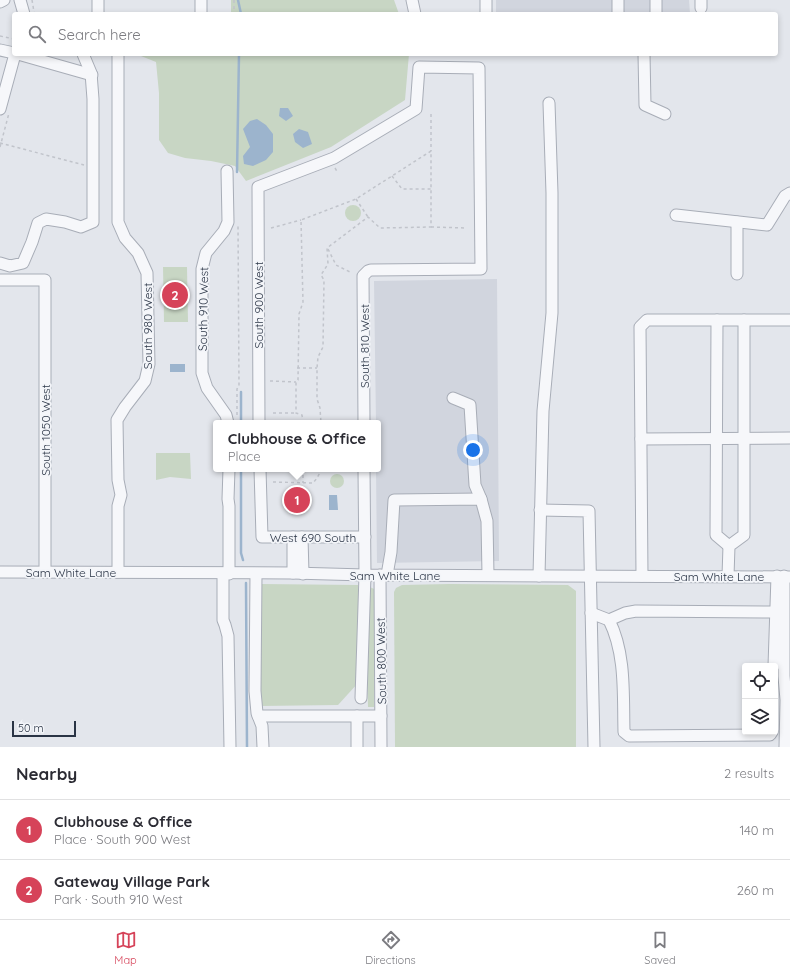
<!DOCTYPE html>
<html lang="en">
<head>
<meta charset="utf-8">
<style>
	:root { --surface:#fff; --page:#f2f2f3; --text:#2b2b33; --muted:#7c7c81; --line:#e1e1e2; --accent:#d64359 }
	body { margin:0; font-family:Quicksand,sans-serif; background:var(--page); color:var(--text) }
	.controls { position:absolute; right:12px; bottom:12px; display:grid; overflow:hidden; border-radius:4px; box-shadow:0 2px 6px #0003 }
	.controls button { width:36px; height:36px; display:grid; place-items:center; padding:0; border:0; border-bottom:1px solid var(--line); background:var(--surface); color:var(--text); font:20px sans-serif }
	.scale { position:absolute; left:12px; bottom:10px; width:64px; box-sizing:border-box; padding-left:4px; border:2px solid #2a3445; border-top:0; font-size:11px; line-height:14px; white-space:nowrap; color:#2a3445; -webkit-text-stroke:3px #f3f5f9; paint-order:stroke }
	.you { position:absolute; left:473px; top:450px; width:14px; height:14px; margin:-10px; border:3px solid #fff; border-radius:50%; background:#1a73e8; box-shadow:0 0 0 6px #1a73e833 }
	.badge { display:grid; place-items:center; width:26px; height:26px; border-radius:50%; background:var(--accent); color:#fff; font-size:13px; font-weight:700 }
	.pin { position:absolute; translate:-50% -50%; border:2px solid #fff; box-shadow:0 1px 4px #0006 }
	.popup { position:absolute; left:213px; top:420px; width:168px; height:52px; box-sizing:border-box; display:grid; place-content:center; border-radius:4px; background:var(--surface); filter:drop-shadow(0 1px 3px #0005); font-size:13px; white-space:nowrap; color:var(--muted) }
	.popup b { font-size:15px; color:var(--text) }
	.popup::after { content:''; position:absolute; left:50%; top:100%; margin-left:-8px; border:8px solid transparent; border-top-color:var(--surface) }
	.list { margin:0; padding:0; list-style:none }
	h2 { display:flex; justify-content:space-between; align-items:center; height:52px; margin:0; padding:0 16px; font-size:17px }
	h2 small { font-size:13px; font-weight:400; color:var(--muted) }
	.list li { display:grid; grid-template-columns:26px 1fr auto; gap:12px; align-items:center; box-sizing:border-box; height:60px; padding:0 16px; border-top:1px solid var(--line) }
	.list b { display:block; font-size:15px; white-space:nowrap }
	.list p { margin:0; font-size:13px; white-space:nowrap; color:var(--muted) }
	.list em { font-size:13px; font-style:normal; color:var(--muted) }
	.icon { flex:none; width:22px; height:22px; fill:none; stroke:currentColor; stroke-width:2; stroke-linecap:round; stroke-linejoin:round }
	.map { position:relative; flex:none; width:790px; height:747px; overflow:hidden }
	.search { position:absolute; background:var(--surface); box-shadow:0 2px 6px #0003; left:12px; right:12px; top:12px; height:44px; display:flex; align-items:center; gap:10px; box-sizing:border-box; padding:0 14px; border-radius:4px; color:var(--muted); font-size:15px }
	.sheet { height:172px; background:var(--surface) }
	nav { display:flex; justify-content:space-around; align-items:center; box-sizing:border-box; height:56px; border-top:1px solid var(--line); background:var(--surface); font-size:11px; color:var(--muted) }
	nav a { display:grid; justify-items:center; gap:2px }
	nav .on { color:var(--accent) }
	.map>svg:first-child { display:block }
	.built { fill:#d1d5de }
	.green { fill:#c8d6c4 }
	.water { fill:#9cb4cd }
	.lines { fill:none; stroke-linecap:round; stroke-linejoin:round }
	.stream { stroke:#9cb4cd; stroke-width:2.5 }
	.minor-casing { stroke:#a8adb7; stroke-width:13 }
	.path { stroke:#c1c4cb; stroke-width:1.5; stroke-dasharray:3 3; stroke-linecap:butt }
	.minor { stroke:#f6f7fa; stroke-width:11 }
	.labels { text-anchor:middle; dominant-baseline:central; stroke-width:3.5; stroke-linejoin:round; paint-order:stroke }
	.street-label { font-size:12px; fill:#2a3445; stroke:#f3f5f9 }
</style>
</head>
<body>
<div class="map">
<svg width="790" height="747" viewBox="0 0 790 747">
	<rect width="100%" height="100%" fill="#e3e6ec"/>
	<!-- built -->
	<g class="built">
		<polygon points="496,0 689,0 690,14 496,14"/>
		<polygon points="497,279 499,561 377,563 376,469 378,469 378,423 376,423 374,281"/>
	</g>
	<!-- green -->
	<g class="green">
		<polygon points="231,0 394,0 399,14 231,14"/>
		<polygon points="136,54 409,54 405,100 331,147 246,181 235,166 211,161 185,158 168,153 159,140 159,93 156,62"/>
		<circle cx="353" cy="213" r="8"/>
		<polygon points="163,267 187,267 188,322 164,322"/>
		<polygon points="156,453 190,453 191,479 170,477 156,480"/>
		<circle cx="337" cy="481" r="7"/>
		<polygon points="261,584 358,585 358,683 338,705 260,706"/>
		<polygon points="450,584 568,585 576,591 576,747 395,747 394,592 396,588 402,585"/>
		<polygon points="370,587 374,589 375,592 374,707 368,707 366,632"/>
	</g>
	<!-- water -->
	<g class="water">
		<polygon points="280,108 288,108 293,116 286,121 279,116"/>
		<polygon points="257,119 266,125 273,134 273,152 266,160 253,166 244,164 243,156 250,147 243,129 250,121"/>
		<polygon points="299,129 308,132 312,144 303,148 295,142 293,134"/>
		<rect x="170" y="364" width="15" height="8"/>
		<polygon points="329,495 337,495 338,510 329,510"/>
	</g>
	<g class="lines">
		<!-- stream -->
		<g class="stream">
			<polyline points="238,0 241,14"/>
			<polyline points="237,172 239,54"/>
			<polyline points="241,392 241,423"/>
			<polyline points="241,469 241,553 243,560"/>
			<polyline points="246,583 247,747"/>
		</g>
		<!-- minor casing -->
		<g class="minor-casing">
			<g id="minor">
				<polyline points="20,0 24,14"/>
				<polyline points="98,0 98,14"/>
				<polyline points="201,0 201,14"/>
				<polyline points="412,0 415,14"/>
				<polyline points="618,0 618,14"/>
				<polyline points="656,0 656,14"/>
				<polyline points="701,0 701,8"/>
				<polyline points="0,2 4,0"/>
				<polyline points="486,14 486,0"/>
				<polyline points="0,50 14,53"/>
				<polyline points="18,54 92,75"/>
				<polyline points="644,54 645,105 665,114"/>
				<polyline points="0,109 15,54"/>
				<polyline points="227,171 228,222 224,231 206,253 202,269 202,373 207,388 226,415 228,423"/>
				<polyline points="676,215 767,225 785,196 790,193"/>
				<polyline points="737,222 737,274"/>
				<polyline points="0,263 10,266 23,263 32,242 38,223 46,219 65,222 81,227 93,222 93,99 91,73 83,54"/>
				<polyline points="0,280 45,280 45,572"/>
				<polyline points="717,320 716,535 729,546"/>
				<polyline points="453,398 470,405 475,485 481,499"/>
				<polyline points="259,423 258,187 334,158 416,109 419,67 479,68 481,269 371,270 368,271 363,276 364,423"/>
				<polyline points="641,439 790,438"/>
				<polyline points="229,469 228,499 229,506 229,574"/>
				<polyline points="260,469 262,537 365,537"/>
				<polyline points="540,510 589,511 594,747"/>
				<polyline points="293,537 293,573"/>
				<polyline points="302,537 303,574"/>
				<polyline points="0,572 293,573 365,575 790,577"/>
				<polyline points="118,572 118,506 121,495 118,480 117,420 125,407 145,381 149,364 147,273 138,253 125,238 118,222 118,54"/>
				<polyline points="223,574 223,620 225,625 228,636 230,747"/>
				<polyline points="256,574 255,691 257,713 262,726 263,747"/>
				<polyline points="380,575 381,747"/>
				<polyline points="387,575 391,552 394,500 481,499 487,521 488,575"/>
				<polyline points="539,576 543,411 552,313 552,193 549,103"/>
				<polyline points="642,576 640,327 647,320 790,320"/>
				<polyline points="728,576 729,546 744,535 744,320"/>
				<polyline points="784,576 784,676 786,700 785,747"/>
				<path d="M591 613 609 620C626 654 623 694 624 732L629 736 770 735 772 732"/>
				<polyline points="609,620 625,613 636,611 775,612"/>
				<polyline points="774,666 777,576"/>
				<polyline points="361,698 365,575 364,469"/>
				<polyline points="258,716 381,716"/>
				<polyline points="357,716 357,747"/>
			</g>
		</g>
		<!-- path -->
		<g class="path">
			<polyline points="32,0 34,12"/>
			<polyline points="234,0 234,14"/>
			<polyline points="0,36 14,39"/>
			<polyline points="431,114 431,151"/>
			<polyline points="0,143 84,165"/>
			<polyline points="0,147 9,113"/>
			<polyline points="335,168 338,173"/>
			<polyline points="392,176 402,189 431,189"/>
			<polyline points="356,199 368,217"/>
			<polyline points="431,227 467,228"/>
			<polyline points="271,228 301,220"/>
			<polyline points="328,249 336,265 352,273"/>
			<polyline points="297,368 317,368"/>
			<polyline points="270,381 296,382"/>
			<polyline points="273,413 296,413"/>
			<polyline points="237,415 237,389 239,386 238,224"/>
			<polyline points="303,423 302,415 296,413 296,382 298,380 299,314 303,302 301,220 356,199 431,151 431,227 380,228 368,217 327,248 328,264 321,275 324,280 323,347 318,357 317,368 317,399 320,408 321,423"/>
			<polyline points="303,469 303,483"/>
			<polyline points="321,471 351,470"/>
			<polyline points="273,482 313,483 317,478 322,469"/>
		</g>
		<!-- minor -->
		<use href="#minor" class="minor"/>
	</g>
	<g class="labels">
		<!-- street labels -->
		<g class="street-label">
			<text transform="translate(258 305) rotate(-90)">South 900 West</text>
			<text transform="translate(203 309) rotate(-89)">South 910 West</text>
			<text transform="translate(147 326) rotate(-90)">South 980 West</text>
			<text transform="translate(364 346) rotate(-90)">South 810 West</text>
			<text transform="translate(45 430) rotate(-90)">South 1050 West</text>
			<text x="313" y="537">West 690 South</text>
			<text x="71" y="572">Sam White Lane</text>
			<text x="395" y="575">Sam White Lane</text>
			<text x="719" y="576">Sam White Lane</text>
			<text transform="translate(381 661) rotate(-91)">South 800 West</text>
		</g>
	</g>
</svg>
<div class="controls">
<button><svg class="icon" aria-label="locate" viewBox="0 0 24 24"><circle cx="12" cy="12" r="6"/><path d="M12 2v4M12 18v4M2 12h4M18 12h4"/></svg></button>
<button><svg class="icon" aria-label="layers" viewBox="0 0 24 24"><path d="M12 4l9 5-9 5-9-5zM3 14l9 5 9-5"/></svg></button>
</div>
<div class="scale">50 m</div>
<div class="you"></div>
<div class="pin badge" style="left:297px;top:500px">1</div>
<div class="popup"><b>Clubhouse &amp; Office</b>Place</div>
<div class="pin badge" style="left:175px;top:295px">2</div>
<div class="search"><svg class="icon" aria-label="search" viewBox="0 0 24 24"><circle cx="10" cy="10" r="6"/><path d="M15 15l6 6"/></svg>Search here</div>
</div>
<section class="sheet">
<h2>Nearby<small>2 results</small></h2>
<ul class="list">
<li><span class="badge">1</span><div><b>Clubhouse &amp; Office</b><p>Place · South 900 West</p></div><em>140 m</em></li>
<li><span class="badge">2</span><div><b>Gateway Village Park</b><p>Park · South 910 West</p></div><em>260 m</em></li>
</ul>
</section>
<nav>
<a class="on"><svg class="icon" aria-label="map" viewBox="0 0 24 24"><path d="M3 6l6-2 6 2 6-2v14l-6 2-6-2-6 2zM9 4v14M15 6v14"/></svg>Map</a>
<a><svg class="icon" aria-label="directions" viewBox="0 0 24 24"><path d="M12 3l9 9-9 9-9-9zM9 14v-3h6M13 9l2 2-2 2"/></svg>Directions</a>
<a><svg class="icon" aria-label="saved" viewBox="0 0 24 24"><path d="M7 4h10v16l-5-4-5 4z"/></svg>Saved</a>
</nav>
</body>
</html>
